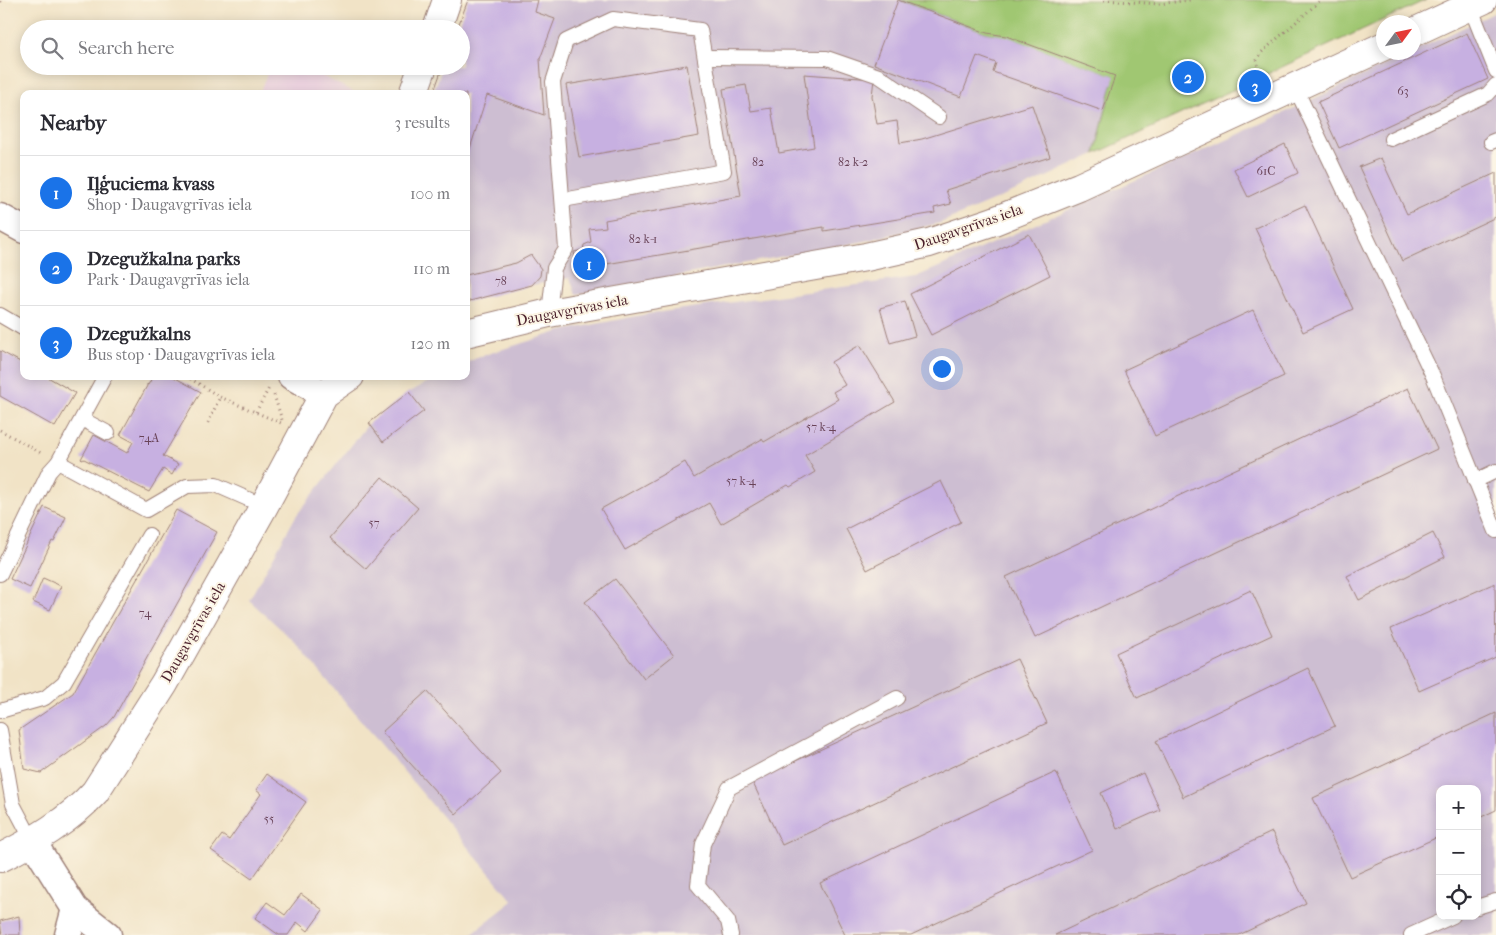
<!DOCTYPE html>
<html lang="en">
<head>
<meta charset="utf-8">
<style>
	:root { --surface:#fff; --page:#f2f2f3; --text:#2b2b33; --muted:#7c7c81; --line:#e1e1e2; --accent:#1a73e8 }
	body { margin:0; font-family:"IM FELL French Canon",serif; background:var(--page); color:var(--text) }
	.controls { position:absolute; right:15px; bottom:15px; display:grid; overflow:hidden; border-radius:10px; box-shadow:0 2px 12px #0003 }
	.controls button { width:45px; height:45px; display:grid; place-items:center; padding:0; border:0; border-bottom:1px solid var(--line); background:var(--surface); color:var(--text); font:25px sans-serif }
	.compass { position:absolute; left:1376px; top:15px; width:45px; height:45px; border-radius:50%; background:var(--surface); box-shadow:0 2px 12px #0003; rotate:57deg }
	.you { position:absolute; left:941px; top:368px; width:18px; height:18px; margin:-12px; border:4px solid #fff; border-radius:50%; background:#1a73e8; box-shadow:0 0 0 8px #1a73e833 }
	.badge { display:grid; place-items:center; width:32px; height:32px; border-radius:50%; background:var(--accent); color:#fff; font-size:16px; font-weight:700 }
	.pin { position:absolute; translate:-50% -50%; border:2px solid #fff; box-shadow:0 1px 5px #0006 }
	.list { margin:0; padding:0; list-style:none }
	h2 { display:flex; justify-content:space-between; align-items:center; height:65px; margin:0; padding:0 20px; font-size:21px }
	h2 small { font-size:16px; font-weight:400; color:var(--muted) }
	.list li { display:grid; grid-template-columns:32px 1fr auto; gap:15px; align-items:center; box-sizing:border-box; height:75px; padding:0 20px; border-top:1px solid var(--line) }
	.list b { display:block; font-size:19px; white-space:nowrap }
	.list p { margin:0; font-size:16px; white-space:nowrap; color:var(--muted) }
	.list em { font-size:16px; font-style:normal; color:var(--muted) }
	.icon { flex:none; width:28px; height:28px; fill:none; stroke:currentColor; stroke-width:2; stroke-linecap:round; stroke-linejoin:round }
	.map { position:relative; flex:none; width:1496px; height:935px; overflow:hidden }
	.search { position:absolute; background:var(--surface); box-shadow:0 2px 12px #0003; left:20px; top:20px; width:450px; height:55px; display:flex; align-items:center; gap:12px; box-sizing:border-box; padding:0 18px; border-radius:28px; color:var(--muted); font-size:19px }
	.panel { position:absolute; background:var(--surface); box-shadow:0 2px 12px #0003; left:20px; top:90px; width:450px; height:290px; border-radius:10px }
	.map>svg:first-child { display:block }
	.built { fill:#efd0e5 }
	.industrial { fill:#cdbed2; fill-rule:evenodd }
	.green { fill:#a0c772; stroke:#75734e }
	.building { fill:#c7b0e1 }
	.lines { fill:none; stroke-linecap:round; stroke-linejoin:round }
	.lane-casing { stroke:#9e8178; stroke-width:16 }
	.street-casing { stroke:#9e8178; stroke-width:29 }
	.secondary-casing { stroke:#9e8178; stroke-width:30 }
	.path { stroke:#9e8178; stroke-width:3; stroke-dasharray:1 4; stroke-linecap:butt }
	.lane { stroke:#fff; stroke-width:14 }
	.street { stroke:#fff; stroke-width:26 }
	.secondary { stroke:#fff; stroke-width:28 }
	.labels { text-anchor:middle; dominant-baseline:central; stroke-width:4; stroke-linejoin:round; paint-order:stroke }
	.number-label { font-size:12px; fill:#694358 }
	.street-label { font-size:15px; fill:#4a1f2b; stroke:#fcf5e5 }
</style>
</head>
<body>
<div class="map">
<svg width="1496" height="935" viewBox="0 0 1496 935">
	<rect width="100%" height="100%" fill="#fcf5e5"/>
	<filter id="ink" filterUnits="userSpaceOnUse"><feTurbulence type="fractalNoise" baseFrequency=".02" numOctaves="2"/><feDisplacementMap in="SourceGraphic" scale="10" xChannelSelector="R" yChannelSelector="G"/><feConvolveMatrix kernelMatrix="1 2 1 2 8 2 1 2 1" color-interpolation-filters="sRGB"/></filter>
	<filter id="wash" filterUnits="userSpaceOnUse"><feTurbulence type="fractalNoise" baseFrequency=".0096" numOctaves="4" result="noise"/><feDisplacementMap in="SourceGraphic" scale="20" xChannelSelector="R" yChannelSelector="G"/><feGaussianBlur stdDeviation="1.12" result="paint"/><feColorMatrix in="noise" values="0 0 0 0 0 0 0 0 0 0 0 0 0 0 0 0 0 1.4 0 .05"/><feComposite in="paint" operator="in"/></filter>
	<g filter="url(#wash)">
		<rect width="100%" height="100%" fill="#f1e3c6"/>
		<!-- built -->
		<polygon class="built" points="270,66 303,66 358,94 259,94"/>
		<!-- industrial -->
		<g class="industrial">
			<polygon points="468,0 900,0 987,33 1006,36 1115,76 1095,154 1019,190 940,223 865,241 576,295 570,278 532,285 466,302 466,94 433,94 443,66 461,66 461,29 457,29"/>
			<path d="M1496 12V935H470L513 901 294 641 249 600 296 516 369 423 409 392 440 376H466V363L481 356 561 331 647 314 916 277 1229 139ZM1440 789H1477V916H1440Z"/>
		</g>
		<!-- green -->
		<polygon class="green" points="900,0 1426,0 1095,154 1114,76 1007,37 987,33"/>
		<g id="blocks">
			<!-- building -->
			<g class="building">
				<polygon points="468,0 538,0 535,12 555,19 540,59 544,115 487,95 467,158 466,94 433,94 443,66 461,66 461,29 457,29"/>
				<polygon points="898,0 987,33 1006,36 1115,76 1103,111 993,72 996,63 977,56 961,97 874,64"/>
				<polygon points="1467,33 1488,79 1339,148 1318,102"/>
				<polygon points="687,65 699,136 579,157 566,85"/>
				<polygon points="804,74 874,79 872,96 877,124 897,121 900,143 922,139 1032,105 1050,157 946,190 951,204 934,208 935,213 824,231 824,227 577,269 574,252 583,250 584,245 591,242 589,229 606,227 605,220 741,196 723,89 746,85 751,111 771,108 779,153 814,147"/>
				<polygon points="1285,144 1298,173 1248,197 1234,169"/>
				<polygon points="1381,158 1407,214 1496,173 1496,217 1402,261 1359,167"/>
				<polygon points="1305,205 1353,309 1303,332 1255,228"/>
				<polygon points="1029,234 1050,275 931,335 910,294"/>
				<polygon points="531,255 541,269 540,276 532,285 466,302 466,275 516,263"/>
				<polygon points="905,301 915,336 890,343 880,308"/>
				<polygon points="1253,310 1284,376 1155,436 1124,370"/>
				<polygon points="860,345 895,402 805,455 815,472 790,487 788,485 721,524 709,503 625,550 601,509 685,462 694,478 762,439 764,442 838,399 833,392 845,385 831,362"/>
				<polygon points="0,351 24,364 24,376 46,376 75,393 55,427 0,396"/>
				<polygon points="153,376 172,376 201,392 163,456 178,464 172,475 163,469 149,492 84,459 82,460 81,459 94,435 127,453 133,442 120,435 147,386 147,384 148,385"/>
				<polygon points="1408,388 1437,449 1035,638 1006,577"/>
				<polygon points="409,392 424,411 383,442 369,423"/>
				<polygon points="382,477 418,508 366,569 330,538"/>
				<polygon points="941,481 961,522 867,570 846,529"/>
				<polygon points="44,507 66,517 54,542 52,541 30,588 10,579"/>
				<polygon points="176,510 217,532 114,717 106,726 41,773 24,769 19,730 73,693"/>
				<polygon points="1433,533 1445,557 1359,600 1347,576"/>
				<polygon points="43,578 61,586 50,610 33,602"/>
				<polygon points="615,579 674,655 644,679 585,602"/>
				<polygon points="1495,583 1496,657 1419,691 1391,629"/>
				<polygon points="1251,590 1272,635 1137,698 1116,653"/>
				<polygon points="1017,659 1047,723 782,845 752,781"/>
				<polygon points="1308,668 1335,726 1183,797 1156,741"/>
				<polygon points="427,691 501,773 456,814 382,732"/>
				<polygon points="1496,713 1496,810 1477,819 1477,789 1440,789 1440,836 1350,877 1313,798"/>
				<polygon points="1056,772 1092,850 911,935 845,935 820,883"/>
				<polygon points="1143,773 1160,810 1117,829 1101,793"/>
				<polygon points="267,774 306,802 252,879 211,850 222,835 229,840 261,794 256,790"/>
				<polygon points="1272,832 1306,903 1239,935 1055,935"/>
				<polygon points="301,894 323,910 308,931 297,922 288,935 279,935 255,918 267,902 285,915"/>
				<polygon points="19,916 20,935 2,935 0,921"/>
			</g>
		</g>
	</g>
	<g filter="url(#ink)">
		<use href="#blocks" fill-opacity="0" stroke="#9e8178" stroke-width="1"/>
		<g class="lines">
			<!-- lane casing -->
			<g class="lane-casing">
				<g id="lane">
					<polyline points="1470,6 1496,71"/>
					<polyline points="705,57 827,58 879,76 939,117"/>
					<polyline points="1295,87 1433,376 1496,531"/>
					<polyline points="1391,139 1488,94 1496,85"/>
					<polyline points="1491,142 1496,140"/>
					<polyline points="549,313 554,268 566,249 553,82 566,41 613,19 700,30 724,171 563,200"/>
					<polyline points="0,315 24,329"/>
					<polyline points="82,419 108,433"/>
					<polyline points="58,462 146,510 187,486 216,485 264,506"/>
					<polyline points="1475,481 1496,471"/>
					<polyline points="0,574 49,472 58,462 105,376"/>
					<polyline points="0,711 45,698 64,682 149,535"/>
					<polyline points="0,730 13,804 33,842"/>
					<polyline points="1477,907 1496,901"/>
					<polyline points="731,935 728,921 698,885 703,844 729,788 897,698"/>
					<polyline points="1411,935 1453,916"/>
				</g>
			</g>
			<!-- street casing -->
			<g class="street-casing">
				<g id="street">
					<polyline points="0,217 24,230"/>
					<polyline points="291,376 324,394"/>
					<polyline points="33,842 75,909 108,935"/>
					<polyline points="68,935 75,909"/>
				</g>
			</g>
			<!-- secondary casing -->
			<g class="secondary-casing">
				<g id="secondary">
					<polyline points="437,29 447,0"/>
					<polyline points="1414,32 1483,0"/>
					<polyline points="413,94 423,66"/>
					<polyline points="466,333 549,313 866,257 929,243 994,221 1079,187 1384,46"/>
					<path d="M0 858C34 841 69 821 95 792L164 684 264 506 324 394 350 376"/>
				</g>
			</g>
			<!-- path -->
			<g class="path">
				<polyline points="1104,0 1159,4 1190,0"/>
				<polyline points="0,2 1,0"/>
				<polyline points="1262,74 1256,62 1261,53 1321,0"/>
				<polyline points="186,376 220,397 281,423"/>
				<polyline points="274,395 282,420"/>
				<polyline points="256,412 269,388"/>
				<polyline points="208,423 220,397"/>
				<polyline points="0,430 41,453"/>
			</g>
			<!-- lane -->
			<use href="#lane" class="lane"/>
			<!-- street -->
			<use href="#street" class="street"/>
			<!-- secondary -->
			<use href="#secondary" class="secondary"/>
		</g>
	</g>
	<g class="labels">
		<!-- number labels -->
		<g class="number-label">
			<text x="1403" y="91">63</text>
			<text x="758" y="162">82</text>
			<text x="853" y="162">82 k-2</text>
			<text x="1266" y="171">61C</text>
			<text x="643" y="239">82 k-1</text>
			<text x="501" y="281">78</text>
			<text x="821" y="427">57 k-4</text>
			<text x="149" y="438">74A</text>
			<text x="741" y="481">57 k-4</text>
			<text x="374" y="523">57</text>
			<text x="145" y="613">74</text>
			<text x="269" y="819">55</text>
		</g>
		<!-- street labels -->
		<g class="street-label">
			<text transform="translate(968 227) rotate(-19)">Daugavgrīvas iela</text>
			<text transform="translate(572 310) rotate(-11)">Daugavgrīvas iela</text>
			<text transform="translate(193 632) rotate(-60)">Daugavgrīvas iela</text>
		</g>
	</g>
</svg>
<div class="controls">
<button>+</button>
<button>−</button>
<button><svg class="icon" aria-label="locate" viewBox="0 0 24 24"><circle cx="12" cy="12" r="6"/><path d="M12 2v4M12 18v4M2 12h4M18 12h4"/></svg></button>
</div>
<svg class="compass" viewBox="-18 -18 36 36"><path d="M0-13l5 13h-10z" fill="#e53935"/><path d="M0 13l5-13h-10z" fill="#7c7c81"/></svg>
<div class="you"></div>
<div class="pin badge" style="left:589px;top:264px">1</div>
<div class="pin badge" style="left:1188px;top:77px">2</div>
<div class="pin badge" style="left:1255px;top:86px">3</div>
<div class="search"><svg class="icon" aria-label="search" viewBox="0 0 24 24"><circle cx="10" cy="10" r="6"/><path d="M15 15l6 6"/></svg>Search here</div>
<section class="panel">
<h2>Nearby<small>3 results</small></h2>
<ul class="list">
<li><span class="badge">1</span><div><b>Iļģuciema kvass</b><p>Shop · Daugavgrīvas iela</p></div><em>100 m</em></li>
<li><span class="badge">2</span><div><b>Dzegužkalna parks</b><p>Park · Daugavgrīvas iela</p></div><em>110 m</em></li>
<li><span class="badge">3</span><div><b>Dzegužkalns</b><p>Bus stop · Daugavgrīvas iela</p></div><em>120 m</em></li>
</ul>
</section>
</div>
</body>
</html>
